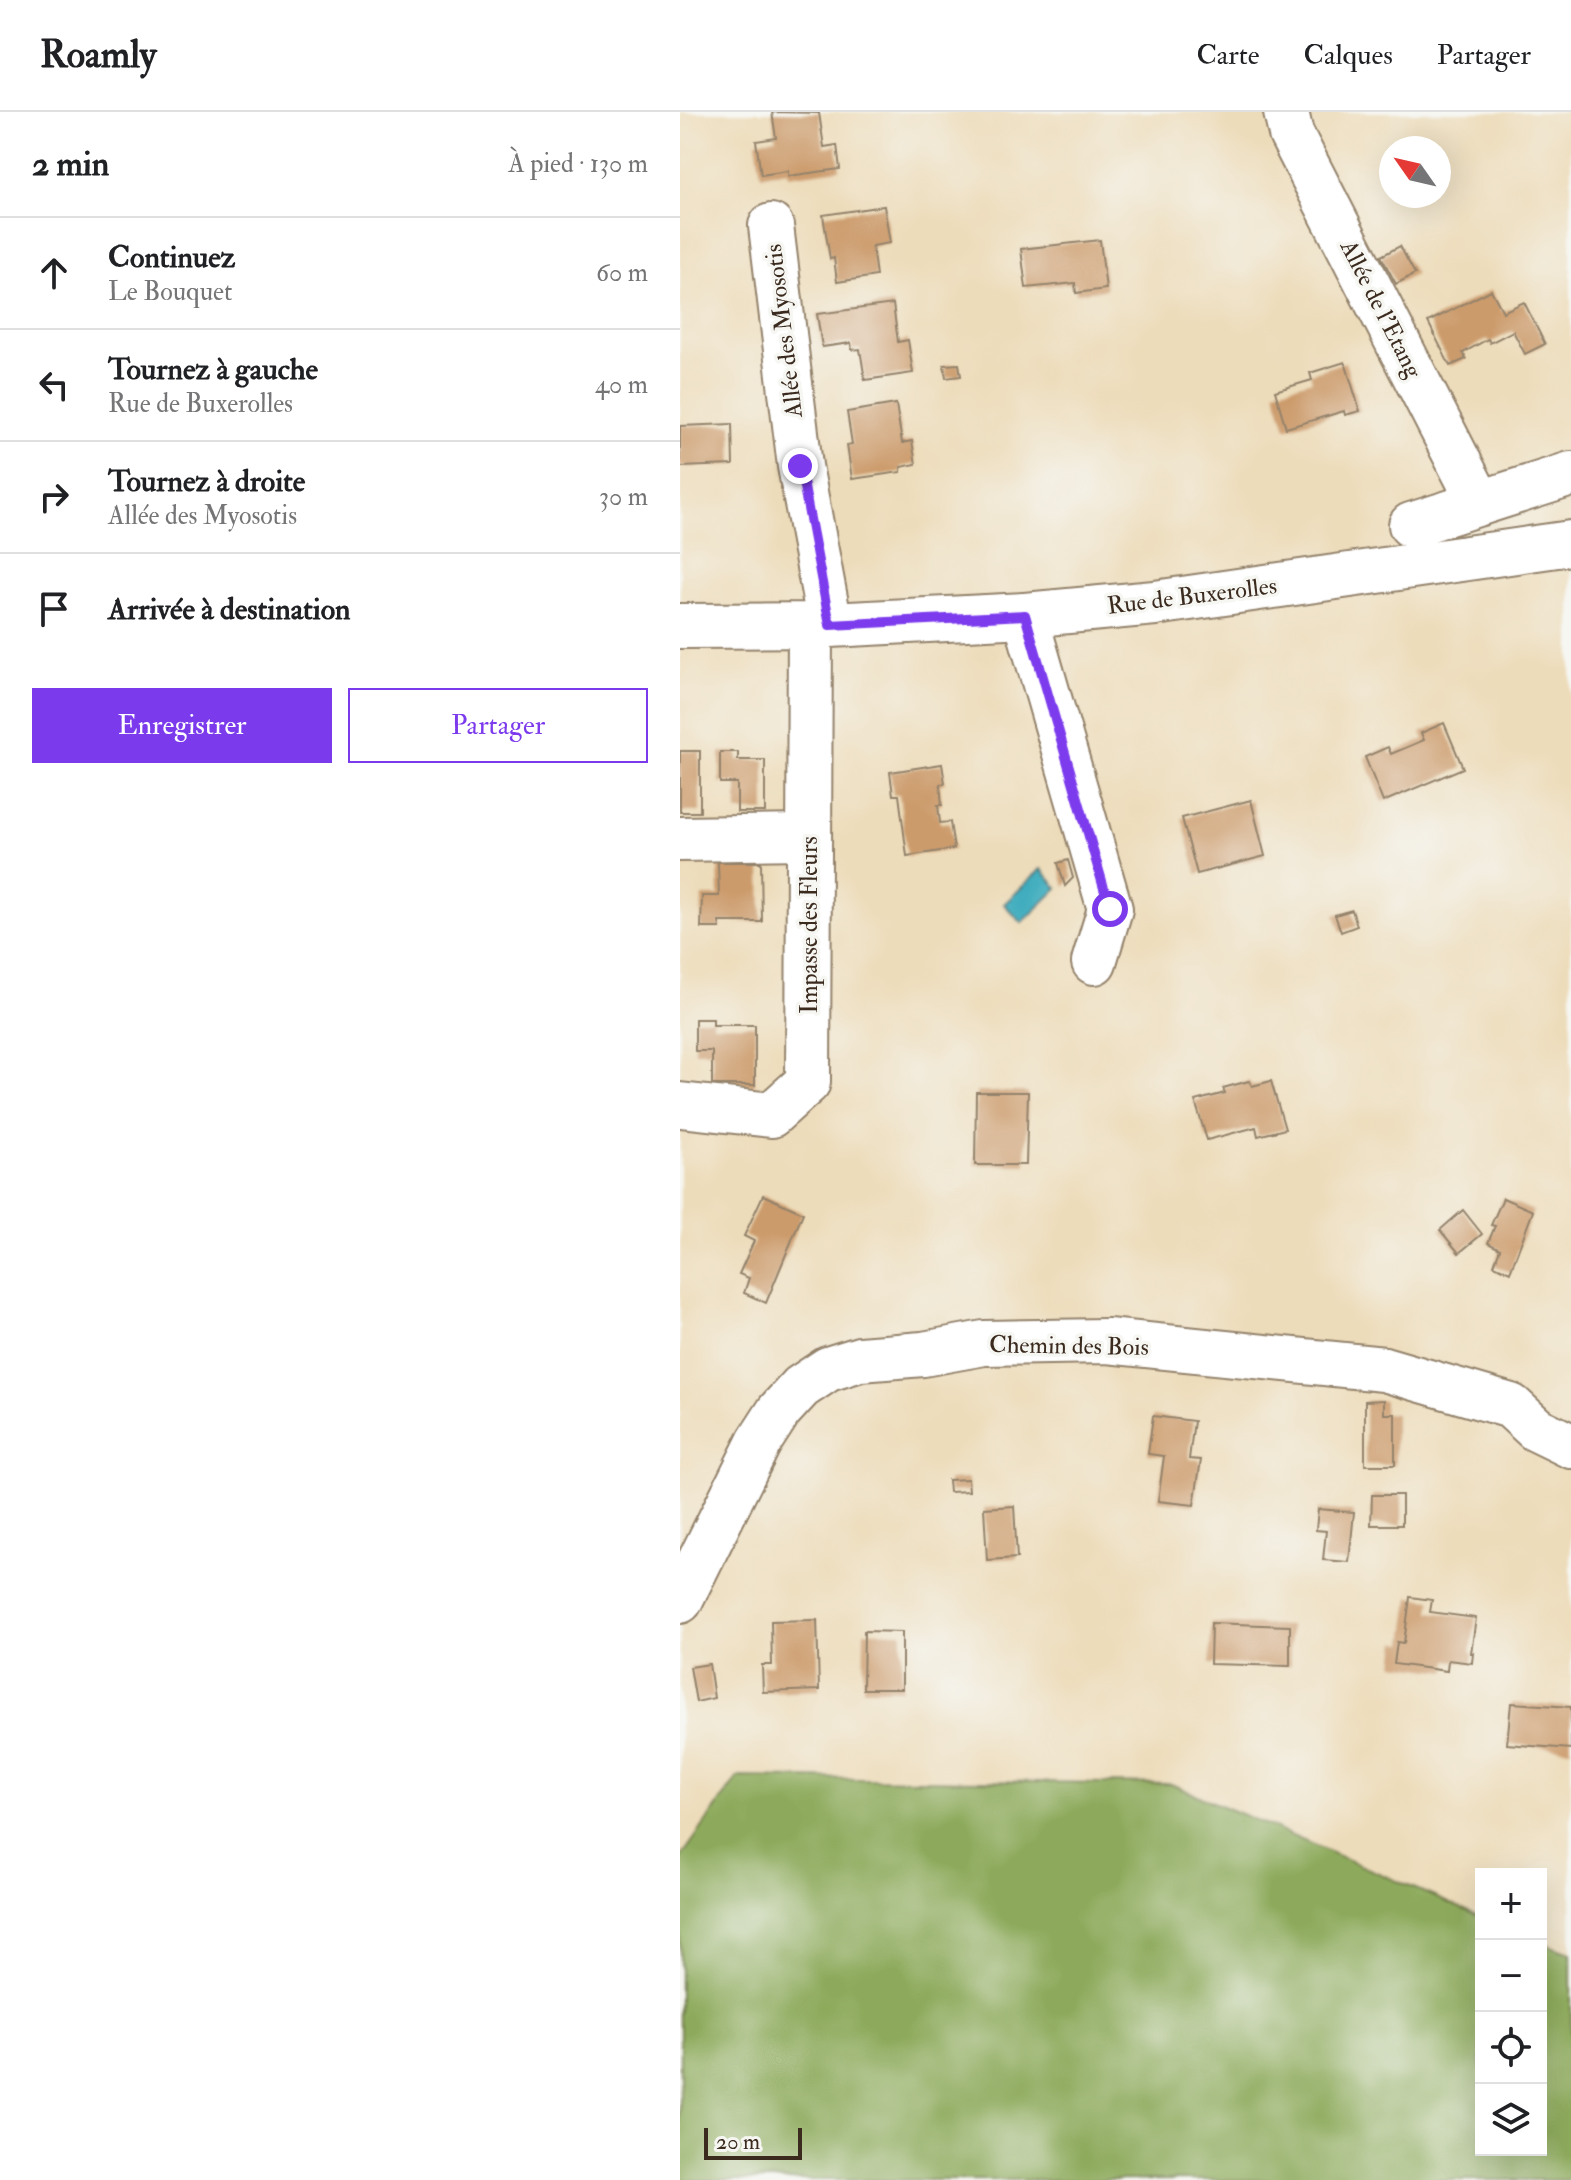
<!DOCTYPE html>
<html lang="fr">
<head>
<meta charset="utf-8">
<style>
	:root { --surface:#fff; --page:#f6f6f6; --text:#202124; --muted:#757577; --line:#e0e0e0; --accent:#7c3aed }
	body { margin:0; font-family:"IM FELL Double Pica",serif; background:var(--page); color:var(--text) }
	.controls { position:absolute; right:24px; bottom:24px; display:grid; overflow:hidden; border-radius:0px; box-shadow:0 8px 32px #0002 }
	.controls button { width:72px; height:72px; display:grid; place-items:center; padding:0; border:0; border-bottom:2px solid var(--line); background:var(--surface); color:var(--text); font:40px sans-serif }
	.compass { position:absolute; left:699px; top:24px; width:72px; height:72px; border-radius:50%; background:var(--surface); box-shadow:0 8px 32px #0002; rotate:304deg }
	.scale { position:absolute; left:24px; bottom:20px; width:98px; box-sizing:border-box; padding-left:8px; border:4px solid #3b2a1e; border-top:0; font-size:22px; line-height:28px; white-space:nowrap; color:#3b2a1e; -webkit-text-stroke:6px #f6f6f2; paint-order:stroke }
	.stop { position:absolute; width:24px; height:24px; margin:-18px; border:6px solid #7c3aed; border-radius:50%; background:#fff }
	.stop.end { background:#7c3aed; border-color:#fff; box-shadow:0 2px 8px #0008 }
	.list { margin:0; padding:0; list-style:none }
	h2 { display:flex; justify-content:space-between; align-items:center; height:104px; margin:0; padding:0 32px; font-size:34px }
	h2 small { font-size:26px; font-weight:400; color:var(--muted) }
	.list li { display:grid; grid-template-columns:52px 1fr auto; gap:24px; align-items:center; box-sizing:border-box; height:112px; padding:0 32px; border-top:2px solid var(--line) }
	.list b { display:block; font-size:30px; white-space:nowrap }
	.list p { margin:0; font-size:26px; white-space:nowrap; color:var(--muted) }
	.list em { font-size:26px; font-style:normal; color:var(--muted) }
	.actions { display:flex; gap:16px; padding:24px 32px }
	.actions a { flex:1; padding:18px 0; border:2px solid var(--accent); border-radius:0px; text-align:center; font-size:28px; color:var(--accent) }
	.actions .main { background:var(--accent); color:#fff }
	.icon { flex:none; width:44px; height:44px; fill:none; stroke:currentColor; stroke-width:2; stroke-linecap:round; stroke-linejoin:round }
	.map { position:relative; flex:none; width:891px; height:2068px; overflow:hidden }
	header { display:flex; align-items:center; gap:48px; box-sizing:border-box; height:112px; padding:0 40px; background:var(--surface); border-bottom:2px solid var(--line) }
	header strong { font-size:38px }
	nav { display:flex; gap:44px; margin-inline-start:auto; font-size:28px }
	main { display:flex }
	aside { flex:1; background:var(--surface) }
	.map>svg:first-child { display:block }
	.forest { fill:#8daa5c; stroke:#646a3d; stroke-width:2 }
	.water { fill:#3eacbd; stroke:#3c6b6e; stroke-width:2 }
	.building { fill:#cc9b6c }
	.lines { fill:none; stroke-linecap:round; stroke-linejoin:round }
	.minor-casing { stroke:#94836c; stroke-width:48 }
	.minor { stroke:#fff; stroke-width:44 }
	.route { stroke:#7c3aed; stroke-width:10 }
	.labels { text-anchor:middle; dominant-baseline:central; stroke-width:7; stroke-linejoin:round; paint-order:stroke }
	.street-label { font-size:24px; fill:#3b2a1e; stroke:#f6f6f2 }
</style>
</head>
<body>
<header>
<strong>Roamly</strong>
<nav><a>Carte</a><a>Calques</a><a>Partager</a></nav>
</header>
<main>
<aside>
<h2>2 min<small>À pied · 130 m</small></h2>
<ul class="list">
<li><svg class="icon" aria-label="ahead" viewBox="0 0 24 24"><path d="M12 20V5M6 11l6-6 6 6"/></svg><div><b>Continuez</b><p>Le Bouquet</p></div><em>60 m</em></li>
<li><svg class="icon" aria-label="left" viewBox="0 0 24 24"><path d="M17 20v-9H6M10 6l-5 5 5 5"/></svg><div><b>Tournez à gauche</b><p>Rue de Buxerolles</p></div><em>40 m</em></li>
<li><svg class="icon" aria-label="right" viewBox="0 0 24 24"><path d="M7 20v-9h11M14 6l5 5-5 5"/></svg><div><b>Tournez à droite</b><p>Allée des Myosotis</p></div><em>30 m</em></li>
<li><svg class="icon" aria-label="arrive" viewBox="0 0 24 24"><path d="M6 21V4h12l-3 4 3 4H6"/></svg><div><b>Arrivée à destination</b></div></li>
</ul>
<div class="actions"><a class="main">Enregistrer</a><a>Partager</a></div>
</aside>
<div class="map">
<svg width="891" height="2068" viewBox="0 0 891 2068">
	<rect width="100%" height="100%" fill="#f6f6f2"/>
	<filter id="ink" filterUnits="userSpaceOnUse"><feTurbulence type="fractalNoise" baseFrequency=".0125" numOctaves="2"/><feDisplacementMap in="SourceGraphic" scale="16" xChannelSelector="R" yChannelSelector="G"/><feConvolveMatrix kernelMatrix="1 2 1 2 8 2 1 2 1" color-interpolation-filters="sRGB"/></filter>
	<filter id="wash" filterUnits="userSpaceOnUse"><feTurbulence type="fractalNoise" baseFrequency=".006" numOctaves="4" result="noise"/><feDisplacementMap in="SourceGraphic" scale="32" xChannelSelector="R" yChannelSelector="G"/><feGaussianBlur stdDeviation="1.8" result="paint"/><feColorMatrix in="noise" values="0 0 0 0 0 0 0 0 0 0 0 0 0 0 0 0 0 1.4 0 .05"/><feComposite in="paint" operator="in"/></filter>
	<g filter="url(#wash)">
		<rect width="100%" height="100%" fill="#eddcba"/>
		<!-- forest -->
		<polygon class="forest" points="58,1665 491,1672 801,1805 801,2038 861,2038 861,1831 891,1841 891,2068 0,2068 0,1747"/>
		<!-- water -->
		<polygon class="water" points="361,757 378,776 342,811 324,792"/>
		<g id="blocks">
			<!-- building -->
			<g class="building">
				<polygon points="92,0 139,1 144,35 157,33 160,57 108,64 108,59 81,63 76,29 96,26"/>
				<polygon points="204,94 210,131 192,134 196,164 157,170 154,146 150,147 143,103"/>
				<polygon points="420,128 426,177 396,181 395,171 346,176 341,137"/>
				<polygon points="720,134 735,162 716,172 701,144"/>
				<polygon points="811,178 823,200 844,190 865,232 845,242 833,219 810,231 808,227 783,241 786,247 770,254 748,210"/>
				<polygon points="213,192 218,230 228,228 233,261 185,268 180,237 172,238 171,231 142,235 137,202"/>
				<polygon points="665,250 680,299 665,303 664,299 606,316 595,279 632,268 630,261"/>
				<polygon points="279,252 281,264 266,266 264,253"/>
				<polygon points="216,292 222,331 232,329 236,352 221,355 221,360 172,367 167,333 172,332 167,300"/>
				<polygon points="52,312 53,353 0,355 0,314"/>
				<polygon points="764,611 783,656 703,690 685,645 708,635 711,642 744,628 741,621"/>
				<rect x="0" y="639" width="20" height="61"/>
				<polygon points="40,640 58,640 58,648 85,648 85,700 57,700 57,671 40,671"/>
				<polygon points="262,652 265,671 260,672 262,693 258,693 260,711 270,710 274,737 227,744 219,683 213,683 210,660"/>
				<polygon points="571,688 585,744 517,762 502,706"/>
				<polygon points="388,748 393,766 385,774 378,751"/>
				<polygon points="38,750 81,750 82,810 39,810 40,816 21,816 22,784 39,784"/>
				<polygon points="672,798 677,814 661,820 655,803"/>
				<polygon points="15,907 33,907 33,913 75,913 75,973 32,973 32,939 15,939"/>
				<polygon points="569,969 572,974 591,969 605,1017 578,1024 576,1015 527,1028 515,989 545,981 543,976"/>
				<polygon points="296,980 348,980 346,1053 295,1053"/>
				<polygon points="83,1083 123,1101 86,1191 64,1181 69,1166 59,1162 74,1129 64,1124"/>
				<polygon points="823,1086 853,1099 830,1160 814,1153 820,1137 808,1131 815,1114 811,1113"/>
				<polygon points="783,1098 802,1122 779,1141 760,1118"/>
				<polygon points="704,1288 704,1302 715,1302 715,1353 685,1353 685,1289"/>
				<polygon points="473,1304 514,1309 509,1347 521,1348 514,1393 478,1389 484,1344 468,1342"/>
				<polygon points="288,1367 289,1379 269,1380 268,1368"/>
				<polygon points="692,1383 722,1383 722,1413 691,1413"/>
				<polygon points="334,1394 337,1446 307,1448 304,1396"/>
				<polygon points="638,1397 674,1400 669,1450 643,1448 646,1419 636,1418"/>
				<polygon points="730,1485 752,1488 750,1500 796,1506 791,1541 793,1541 792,1551 768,1548 767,1559 714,1552 717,1530 724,1531"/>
				<polygon points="137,1508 139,1578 83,1580 82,1553 92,1553 91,1509"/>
				<polygon points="531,1511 610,1514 610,1554 530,1552"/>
				<polygon points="184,1519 222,1520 222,1577 183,1577"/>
				<polygon points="29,1552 34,1586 16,1590 10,1555"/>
				<polygon points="831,1591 891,1595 891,1637 827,1632"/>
			</g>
		</g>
	</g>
	<g filter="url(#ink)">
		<use href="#blocks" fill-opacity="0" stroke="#94836c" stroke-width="2"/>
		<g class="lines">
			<!-- minor casing -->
			<g class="minor-casing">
				<g id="minor">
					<polyline points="606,0 611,22 800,391"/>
					<polyline points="91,114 120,354 150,513"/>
					<polyline points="731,413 891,362"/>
					<polyline points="345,503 430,797 414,850"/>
					<polyline points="0,514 150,513 345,503 475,491 891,431"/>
					<polyline points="0,727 129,725"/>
					<polyline points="0,993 91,1003 128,970 130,514"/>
					<polyline points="0,1489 79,1330 99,1299 121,1275 148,1257 180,1247 243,1242 304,1231 427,1229 704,1257 831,1294 856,1317 891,1334"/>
				</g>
			</g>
			<!-- minor -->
			<use href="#minor" class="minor"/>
		</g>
	</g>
	<g class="lines" filter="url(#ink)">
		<!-- route -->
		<polyline class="route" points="120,354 150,513 345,503 430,797"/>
	</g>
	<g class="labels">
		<!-- street labels -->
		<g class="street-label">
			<text transform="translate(701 197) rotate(63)">Allée de l'Etang</text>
			<text transform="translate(104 219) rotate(-97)">Allée des Myosotis</text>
			<text transform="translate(512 484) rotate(-7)">Rue de Buxerolles</text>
			<text transform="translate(129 813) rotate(-90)">Impasse des Fleurs</text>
			<text transform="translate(389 1234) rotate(1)">Chemin des Bois</text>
		</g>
	</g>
</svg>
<div class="controls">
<button>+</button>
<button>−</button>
<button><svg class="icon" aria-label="locate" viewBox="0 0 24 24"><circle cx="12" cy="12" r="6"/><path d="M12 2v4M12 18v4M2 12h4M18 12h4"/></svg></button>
<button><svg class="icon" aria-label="layers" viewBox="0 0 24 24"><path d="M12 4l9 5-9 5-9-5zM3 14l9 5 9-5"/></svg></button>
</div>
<svg class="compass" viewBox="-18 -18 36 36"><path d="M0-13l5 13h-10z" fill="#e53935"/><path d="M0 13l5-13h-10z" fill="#757577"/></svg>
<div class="scale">20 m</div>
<div class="stop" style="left:430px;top:797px"></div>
<div class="stop end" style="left:120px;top:354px"></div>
</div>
</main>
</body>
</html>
